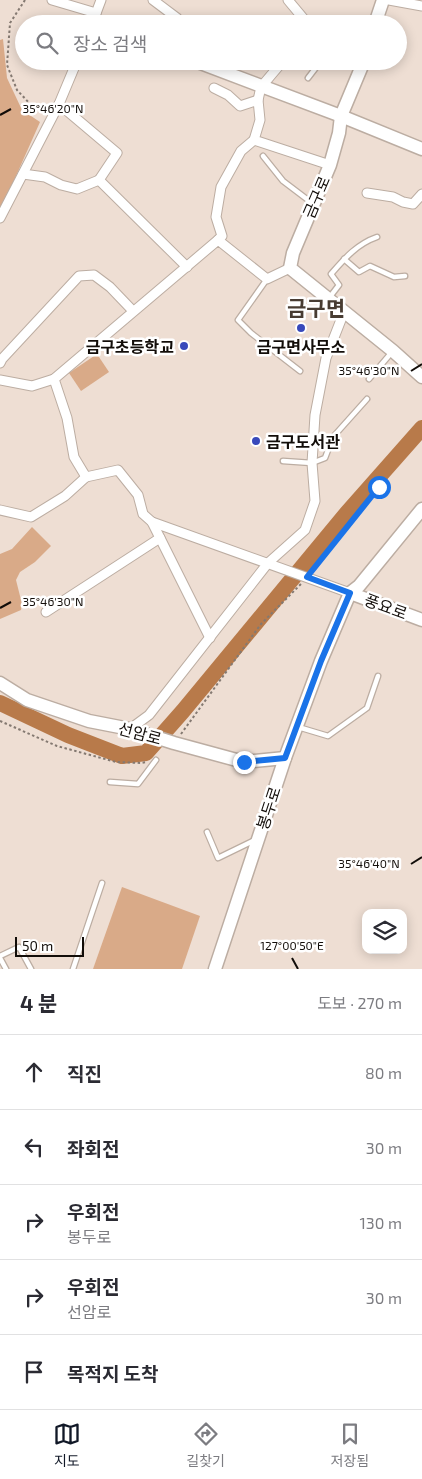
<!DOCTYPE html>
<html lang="ko">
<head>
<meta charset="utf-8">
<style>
	:root { --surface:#fff; --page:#f2f2f3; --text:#2b2b33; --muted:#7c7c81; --line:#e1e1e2; --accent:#111827 }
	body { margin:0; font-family:"Exo 2","Noto Sans KR",sans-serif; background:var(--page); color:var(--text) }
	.controls { position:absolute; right:15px; bottom:15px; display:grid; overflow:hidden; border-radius:10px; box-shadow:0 2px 12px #0003 }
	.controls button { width:45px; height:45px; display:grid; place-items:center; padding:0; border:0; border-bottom:1px solid var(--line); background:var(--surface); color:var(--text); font:25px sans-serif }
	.scale { position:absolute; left:15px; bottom:12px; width:69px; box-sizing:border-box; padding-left:5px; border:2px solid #120d09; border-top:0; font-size:14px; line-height:18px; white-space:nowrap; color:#120d09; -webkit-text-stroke:4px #fff; paint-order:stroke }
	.stop { position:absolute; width:15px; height:15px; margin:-11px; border:4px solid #1a73e8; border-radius:50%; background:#fff }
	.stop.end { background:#1a73e8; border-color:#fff; box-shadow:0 1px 5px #0008 }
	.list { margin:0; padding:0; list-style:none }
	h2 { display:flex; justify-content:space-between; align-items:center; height:65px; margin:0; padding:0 20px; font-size:21px }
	h2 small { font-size:16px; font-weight:400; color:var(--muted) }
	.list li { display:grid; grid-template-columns:32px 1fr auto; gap:15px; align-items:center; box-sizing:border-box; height:75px; padding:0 20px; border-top:1px solid var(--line) }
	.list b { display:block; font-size:19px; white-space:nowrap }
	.list p { margin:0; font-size:16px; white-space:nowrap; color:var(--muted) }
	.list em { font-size:16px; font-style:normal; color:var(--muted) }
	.icon { flex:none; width:28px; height:28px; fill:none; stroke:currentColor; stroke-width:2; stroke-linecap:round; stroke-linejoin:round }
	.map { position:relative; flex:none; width:422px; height:969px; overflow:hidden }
	.search { position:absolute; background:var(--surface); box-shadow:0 2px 12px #0003; left:15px; right:15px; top:15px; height:55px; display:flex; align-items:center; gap:12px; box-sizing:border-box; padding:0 18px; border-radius:28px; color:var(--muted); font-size:19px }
	.sheet { height:440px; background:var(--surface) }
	nav { display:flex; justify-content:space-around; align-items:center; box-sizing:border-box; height:70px; border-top:1px solid var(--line); background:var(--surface); font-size:14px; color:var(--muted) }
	nav a { display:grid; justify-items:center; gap:2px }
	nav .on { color:var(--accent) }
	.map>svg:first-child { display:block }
	.green { fill:#d9aa88 }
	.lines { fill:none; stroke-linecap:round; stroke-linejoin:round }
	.river { stroke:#b87a4a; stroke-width:16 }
	.lane-casing { stroke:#bcada2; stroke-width:7 }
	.street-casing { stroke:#bcada2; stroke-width:11 }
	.secondary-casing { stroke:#bcada2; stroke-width:15 }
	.path { stroke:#847971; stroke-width:2; stroke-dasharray:2.5 2.5; stroke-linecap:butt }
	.lane { stroke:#fff; stroke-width:4.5 }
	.street { stroke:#fff; stroke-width:9 }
	.secondary { stroke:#fff; stroke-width:12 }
	.route { stroke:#1a73e8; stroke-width:6 }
	.ticks { fill:none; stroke:#120d09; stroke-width:2 }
	.poi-dot { fill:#3849bb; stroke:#fff; stroke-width:2 }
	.labels { text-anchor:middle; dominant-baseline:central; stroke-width:5; stroke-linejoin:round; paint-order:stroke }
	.street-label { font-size:16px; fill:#120d09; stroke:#fff }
	.poi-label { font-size:16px; font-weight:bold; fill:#120d09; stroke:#fff; text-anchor:end }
	.district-label { font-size:21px; font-weight:bold; fill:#483c32; stroke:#fff }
	.ticks-label { font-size:12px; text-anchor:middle; fill:#120d09; stroke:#fff; stroke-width:5; stroke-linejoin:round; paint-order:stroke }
</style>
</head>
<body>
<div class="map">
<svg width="422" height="969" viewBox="0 0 422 969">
	<rect width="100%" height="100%" fill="#eeded3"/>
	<!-- green -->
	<g class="green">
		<polygon points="3,39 7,78 22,110 40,122 0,212 0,40"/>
		<polygon points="97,354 109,372 81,391 69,373"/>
		<polygon points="32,527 51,546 35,562 20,572 16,580 22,604 21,610 0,619 0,554 12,549"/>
		<polygon points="122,887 200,916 182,969 93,969"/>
	</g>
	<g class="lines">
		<!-- river -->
		<polyline class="river" points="0,703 68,735 122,756 146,753 183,711 346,514 422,428"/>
		<!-- lane casing -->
		<g class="lane-casing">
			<g id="lane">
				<polyline points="308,78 321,61"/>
				<polyline points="263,156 283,181 312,203"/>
				<polyline points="344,259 359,272 370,266 394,277 405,276"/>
				<polyline points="267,279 238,320 251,333 300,371"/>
				<path d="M329 298 339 285 331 274C345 258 357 244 377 237"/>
				<polyline points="369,379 392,352"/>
				<polyline points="283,461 312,463 325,458 333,437 367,399"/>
				<polyline points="298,727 328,736 367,708 378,676"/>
				<polyline points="110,782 138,784 156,760"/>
				<polyline points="207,832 218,858 255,840"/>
				<polyline points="0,956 19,947 31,969"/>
				<polyline points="0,958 6,969"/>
				<polyline points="73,969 102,883"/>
			</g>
		</g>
		<!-- street casing -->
		<g class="street-casing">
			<g id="street">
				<polyline points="52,0 96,13"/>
				<polyline points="153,0 177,18 181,24"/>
				<polyline points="288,0 308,24"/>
				<polyline points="389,0 422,6"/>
				<polyline points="95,16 101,0"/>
				<polyline points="351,61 362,68"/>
				<polyline points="214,88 228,95 240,106 258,100 260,120 254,140 330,165"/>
				<polyline points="258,100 261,87 283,61"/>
				<polyline points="59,104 117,153 99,180 187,267"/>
				<polyline points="23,174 45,177 61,185 77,189 99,180"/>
				<polyline points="367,193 393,197 403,202 413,204 422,194"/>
				<polyline points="0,218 59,104 77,61"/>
				<polyline points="218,240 222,236 216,217 221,187 241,151 254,140"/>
				<polyline points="0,363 2,359 79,276 94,275 110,287 133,311"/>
				<polyline points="0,380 32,386 54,379"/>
				<polyline points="0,510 31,517 65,496 86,477"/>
				<polyline points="152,522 350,593"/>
				<polyline points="46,612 160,538"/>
				<polyline points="210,638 152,522 143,514 138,495 118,470 86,477 74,457 67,418 54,379 218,240 267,279 290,268"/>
				<polyline points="130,729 149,715 268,563 305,530 315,501 312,463 315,415 326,358 344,312"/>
			</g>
		</g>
		<!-- secondary casing -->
		<g class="secondary-casing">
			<g id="secondary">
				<polyline points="93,23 95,24"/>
				<polyline points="375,24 383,0"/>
				<polyline points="195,61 341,116 422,149"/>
				<polyline points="364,61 341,116 339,133 330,165 293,253 290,268 393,351 422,377"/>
				<polyline points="350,593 422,620"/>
				<polyline points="0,683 27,700 89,721 130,729 174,743 244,762 285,758"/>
				<polyline points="215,969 285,758 321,661 350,593 359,586 422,509"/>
			</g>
		</g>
		<!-- path -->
		<g class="path">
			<polyline points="25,0 10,23 7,65 17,90 32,106 49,104"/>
			<polyline points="312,571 379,487"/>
			<polyline points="0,721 57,746 116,762 141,763 147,762"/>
			<polyline points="181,734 261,624 301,584"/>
		</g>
		<!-- lane -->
		<use href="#lane" class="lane"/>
		<!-- street -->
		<use href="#street" class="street"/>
		<!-- secondary -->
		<use href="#secondary" class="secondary"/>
	</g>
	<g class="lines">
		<!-- route -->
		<polyline class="route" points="244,762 285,758 321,661 350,593 307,577 379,487"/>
	</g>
	<!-- ticks -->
	<path class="ticks" d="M0 115 11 109M411 371 422 364M0 608 11 602M411 864 422 857M292 958 298 969"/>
	<!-- markers -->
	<g class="poi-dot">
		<circle cx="301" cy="328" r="5"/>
		<circle cx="184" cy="346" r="5"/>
		<circle cx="256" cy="441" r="5"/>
	</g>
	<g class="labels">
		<!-- street labels -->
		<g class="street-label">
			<text transform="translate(316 197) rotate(-67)">금구로</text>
			<text transform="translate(386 606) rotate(20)">풍요로</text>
			<text transform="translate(140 733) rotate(15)">선암로</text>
			<text transform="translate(268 808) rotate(-72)">봉두로</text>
		</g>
		<!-- poi labels -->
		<g class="poi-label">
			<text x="174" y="346">금구초등학교</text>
			<text x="301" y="346" text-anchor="middle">금구면사무소</text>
			<text x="266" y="441" text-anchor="start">금구도서관</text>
		</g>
		<!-- district labels -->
		<g class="district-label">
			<text x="316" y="307">금구면</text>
		</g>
	</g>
	<g class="ticks-label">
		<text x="53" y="113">35°46'20"N</text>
		<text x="369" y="375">35°46'30"N</text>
		<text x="53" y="606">35°46'30"N</text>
		<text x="369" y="868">35°46'40"N</text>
		<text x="292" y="950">127°00'50"E</text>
	</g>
</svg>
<div class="controls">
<button><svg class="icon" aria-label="layers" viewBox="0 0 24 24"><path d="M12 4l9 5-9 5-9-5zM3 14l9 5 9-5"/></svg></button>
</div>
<div class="scale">50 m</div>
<div class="stop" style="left:379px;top:487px"></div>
<div class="stop end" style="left:244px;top:762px"></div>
<div class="search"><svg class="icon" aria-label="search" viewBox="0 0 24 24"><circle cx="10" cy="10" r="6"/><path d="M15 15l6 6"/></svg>장소 검색</div>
</div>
<section class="sheet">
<h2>4 분<small>도보 · 270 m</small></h2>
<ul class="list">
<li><svg class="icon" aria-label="ahead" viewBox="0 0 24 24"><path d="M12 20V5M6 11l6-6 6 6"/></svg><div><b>직진</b></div><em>80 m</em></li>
<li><svg class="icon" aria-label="left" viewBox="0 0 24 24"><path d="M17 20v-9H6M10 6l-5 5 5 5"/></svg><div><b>좌회전</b></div><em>30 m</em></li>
<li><svg class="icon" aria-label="right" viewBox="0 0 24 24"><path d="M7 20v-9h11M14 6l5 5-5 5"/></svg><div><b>우회전</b><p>봉두로</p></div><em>130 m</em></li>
<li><svg class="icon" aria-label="right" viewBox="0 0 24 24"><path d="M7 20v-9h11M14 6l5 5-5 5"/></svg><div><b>우회전</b><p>선암로</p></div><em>30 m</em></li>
<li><svg class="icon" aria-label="arrive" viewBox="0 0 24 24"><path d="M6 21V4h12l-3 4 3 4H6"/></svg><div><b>목적지 도착</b></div></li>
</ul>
</section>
<nav>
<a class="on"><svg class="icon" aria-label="map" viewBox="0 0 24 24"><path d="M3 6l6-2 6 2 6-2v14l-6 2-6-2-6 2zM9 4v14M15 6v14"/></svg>지도</a>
<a><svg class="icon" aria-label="directions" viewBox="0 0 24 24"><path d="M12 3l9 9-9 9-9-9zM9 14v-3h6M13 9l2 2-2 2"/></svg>길찾기</a>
<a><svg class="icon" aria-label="saved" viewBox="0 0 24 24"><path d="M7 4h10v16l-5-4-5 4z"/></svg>저장됨</a>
</nav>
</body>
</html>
